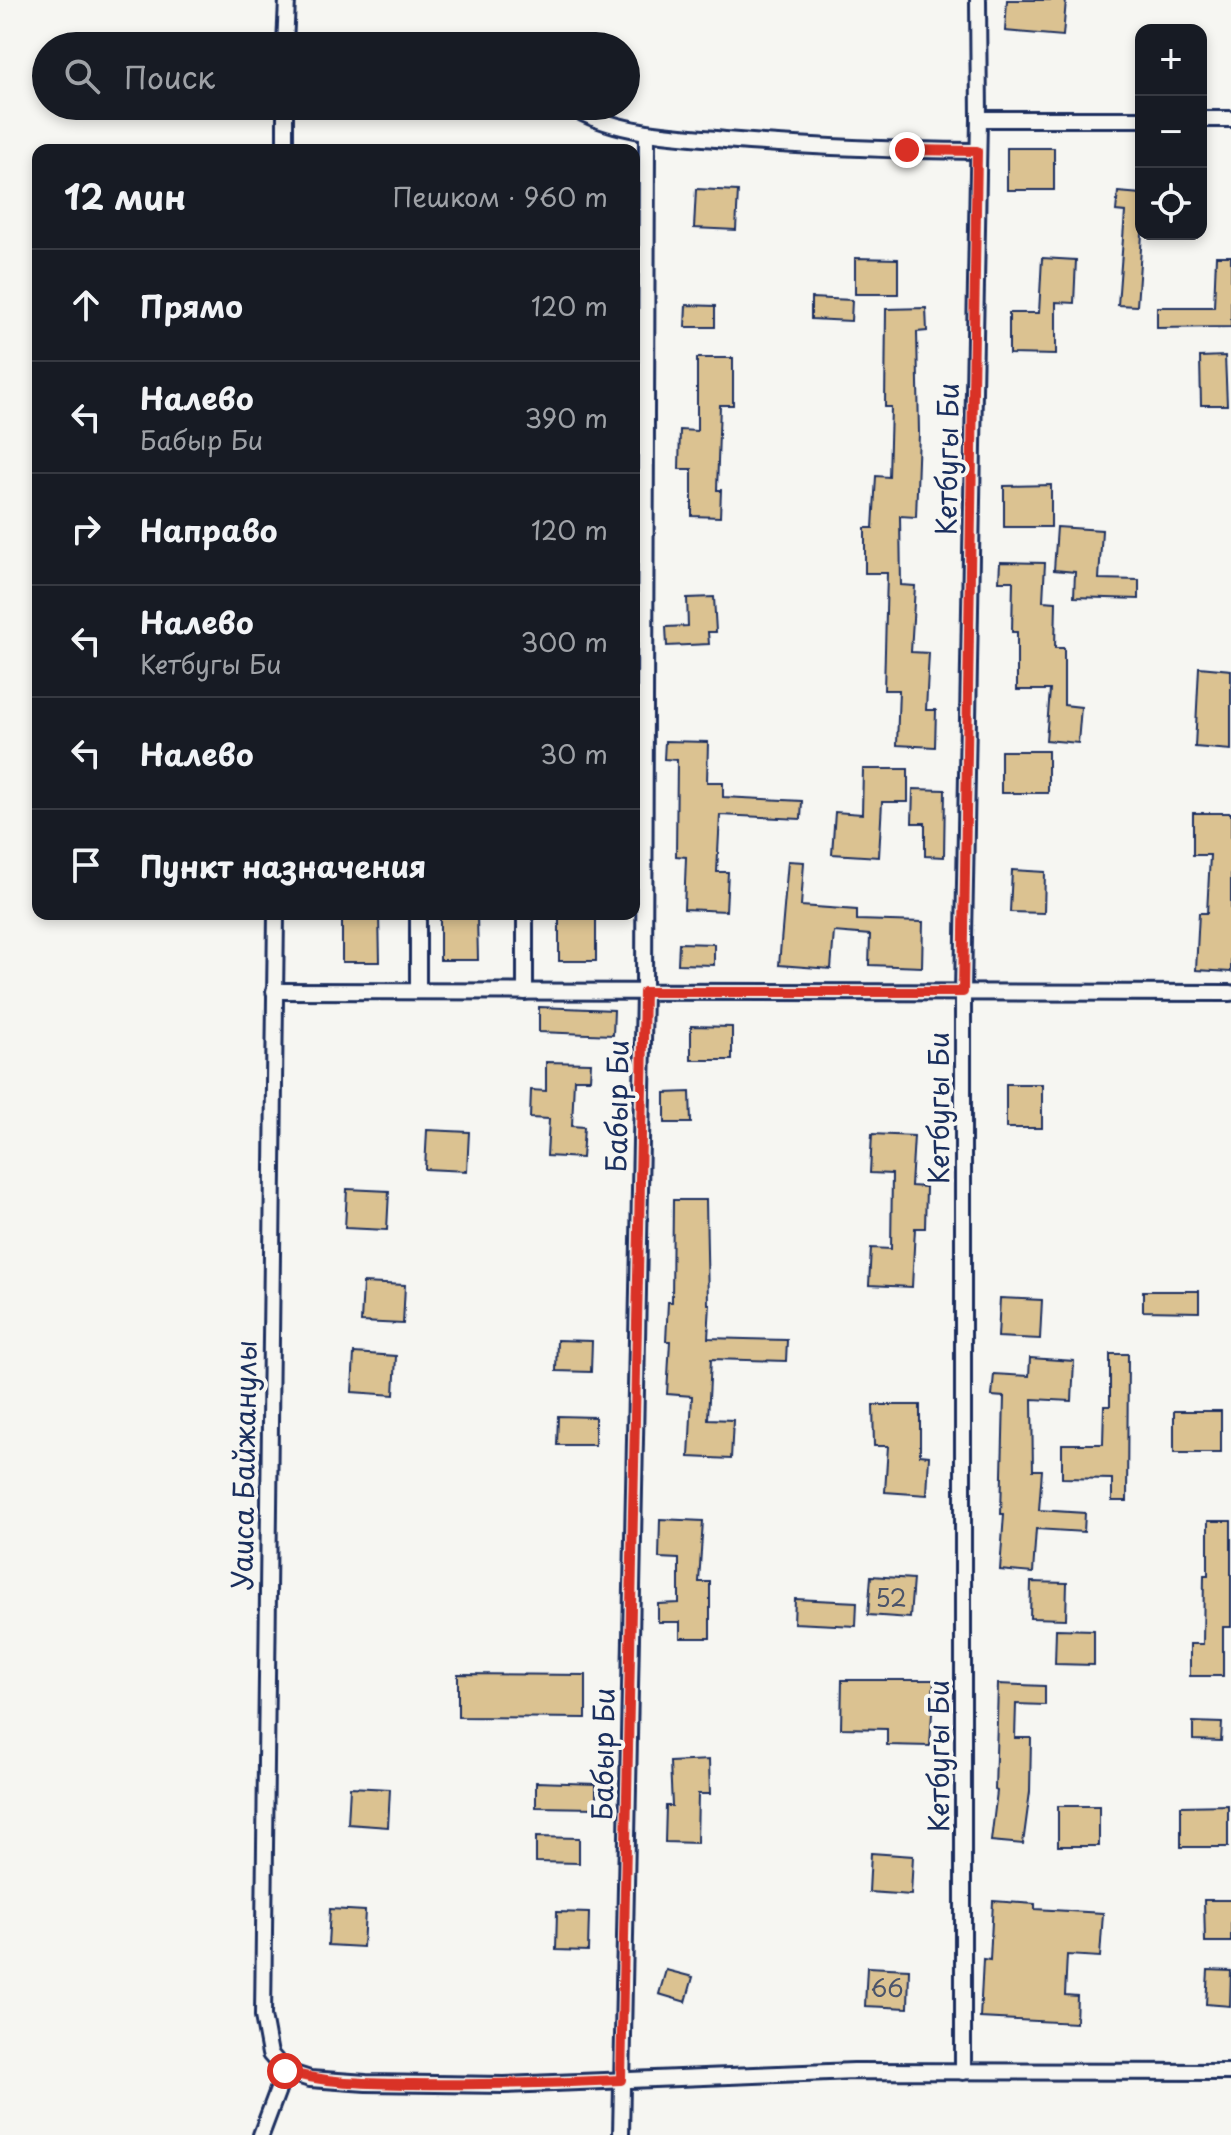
<!DOCTYPE html>
<html lang="ru">
<head>
<meta charset="utf-8">
<style>
	:root { --surface:#171b24; --page:#20242c; --text:#f1f3f6; --muted:#9ea1a6; --line:#363941 }
	body { margin:0; font-family:"Playpen Sans",sans-serif; background:var(--page); color:var(--text) }
	.controls { position:absolute; right:24px; top:24px; display:grid; overflow:hidden; border-radius:16px; box-shadow:0 4px 12px #0003 }
	.controls button { width:72px; height:72px; display:grid; place-items:center; padding:0; border:0; border-bottom:2px solid var(--line); background:var(--surface); color:var(--text); font:40px sans-serif }
	.stop { position:absolute; width:24px; height:24px; margin:-18px; border:6px solid #d93025; border-radius:50%; background:#fff }
	.stop.end { background:#d93025; border-color:#fff; box-shadow:0 2px 8px #0008 }
	.list { margin:0; padding:0; list-style:none }
	h2 { display:flex; justify-content:space-between; align-items:center; height:104px; margin:0; padding:0 32px; font-size:34px }
	h2 small { font-size:26px; font-weight:400; color:var(--muted) }
	.list li { display:grid; grid-template-columns:52px 1fr auto; gap:24px; align-items:center; box-sizing:border-box; height:112px; padding:0 32px; border-top:2px solid var(--line) }
	.list b { display:block; font-size:30px; white-space:nowrap }
	.list p { margin:0; font-size:26px; white-space:nowrap; color:var(--muted) }
	.list em { font-size:26px; font-style:normal; color:var(--muted) }
	.icon { flex:none; width:44px; height:44px; fill:none; stroke:currentColor; stroke-width:2; stroke-linecap:round; stroke-linejoin:round }
	.map { position:relative; flex:none; width:1231px; height:2135px; overflow:hidden }
	.search { position:absolute; background:var(--surface); box-shadow:0 4px 12px #0003; left:32px; top:32px; width:608px; height:88px; display:flex; align-items:center; gap:20px; box-sizing:border-box; padding:0 28px; border-radius:44px; color:var(--muted); font-size:30px }
	.panel { position:absolute; background:var(--surface); box-shadow:0 4px 12px #0003; left:32px; top:144px; width:608px; height:776px; border-radius:16px }
	.map>svg:first-child { display:block }
	.building { fill:#dbc291; stroke:#1b2f5e; stroke-width:2 }
	.lines { fill:none; stroke-linecap:round; stroke-linejoin:round }
	.street-casing { stroke:#1b2f5e; stroke-width:20 }
	.street { stroke:#f6f6f2; stroke-width:14 }
	.route { stroke:#d93025; stroke-width:10 }
	.labels { text-anchor:middle; dominant-baseline:central; stroke-width:8; stroke-linejoin:round; paint-order:stroke }
	.number-label { font-size:24px; fill:#4b546b }
	.street-label { font-size:28px; fill:#1b2f5e; stroke:#f6f6f2 }
</style>
</head>
<body>
<div class="map">
<svg width="1231" height="2135" viewBox="0 0 1231 2135">
	<rect width="100%" height="100%" fill="#f6f6f2"/>
	<filter id="ink" filterUnits="userSpaceOnUse"><feTurbulence type="fractalNoise" baseFrequency=".0125" numOctaves="2"/><feDisplacementMap in="SourceGraphic" scale="16" xChannelSelector="R" yChannelSelector="G"/><feConvolveMatrix kernelMatrix="1 2 1 2 8 2 1 2 1" color-interpolation-filters="sRGB"/></filter>
	<g filter="url(#ink)">
		<!-- building -->
		<g class="building">
			<polygon points="1007,0 1066,0 1063,36 1005,31"/>
			<rect x="1007" y="148" width="47" height="42"/>
			<polygon points="696,189 738,191 736,230 694,228"/>
			<polygon points="1118,192 1141,194 1142,234 1137,306 1118,305 1125,212 1116,211"/>
			<polygon points="1216,256 1231,256 1231,327 1157,328 1157,307 1214,307"/>
			<polygon points="855,258 898,259 898,294 855,294"/>
			<polygon points="1042,258 1076,260 1074,303 1056,302 1056,355 1009,354 1009,313 1039,313"/>
			<polygon points="811,298 852,300 851,321 811,319"/>
			<polygon points="686,305 715,306 715,327 685,327"/>
			<polygon points="926,308 927,331 917,332 919,433 916,517 900,516 901,585 915,586 911,652 929,653 926,710 936,710 935,747 897,745 899,690 884,690 887,573 865,573 865,528 873,528 876,476 889,477 891,407 885,407 886,309"/>
			<polygon points="1225,356 1227,405 1201,405 1200,357"/>
			<polygon points="697,358 733,358 733,405 720,405 717,490 721,490 720,517 692,516 692,469 679,469 680,430 697,431"/>
			<polygon points="1051,485 1051,527 1004,527 1004,486"/>
			<polygon points="1057,527 1102,530 1099,579 1139,580 1139,599 1074,597 1075,572 1054,570"/>
			<polygon points="1000,562 1045,563 1043,601 1056,602 1055,648 1064,648 1064,705 1081,707 1078,743 1046,740 1050,690 1017,690 1017,632 1012,632 1013,581 999,581"/>
			<polygon points="714,597 716,632 708,632 709,644 667,646 666,627 688,626 687,598"/>
			<polygon points="1199,667 1231,670 1231,750 1195,747"/>
			<polygon points="665,741 708,742 707,782 723,782 723,797 802,801 801,819 720,815 717,872 728,872 726,911 684,909 686,857 676,856 677,760 664,759"/>
			<rect x="1001" y="751" width="47" height="42"/>
			<polygon points="863,769 908,769 908,802 882,802 879,857 832,854 835,812 862,814"/>
			<polygon points="913,789 945,790 944,857 925,856 925,823 912,823"/>
			<polygon points="1193,813 1231,813 1231,972 1196,970 1199,913 1207,913 1210,855 1193,855"/>
			<polygon points="788,861 804,862 801,906 857,910 857,920 923,922 922,967 869,965 870,935 834,932 831,969 779,965"/>
			<polygon points="1012,870 1045,872 1044,913 1010,912"/>
			<polygon points="342,914 379,914 380,962 342,962"/>
			<polygon points="440,914 477,914 478,960 440,960"/>
			<rect x="559" y="914" width="37" height="47"/>
			<polygon points="679,943 714,944 714,965 678,964"/>
			<polygon points="539,1007 614,1010 613,1035 539,1032"/>
			<polygon points="691,1026 732,1027 732,1060 691,1060"/>
			<polygon points="546,1062 591,1063 590,1079 574,1079 572,1126 584,1127 582,1158 547,1156 549,1119 530,1118 531,1090 546,1091"/>
			<rect x="1006" y="1084" width="36" height="44"/>
			<polygon points="690,1092 691,1123 665,1123 665,1093"/>
			<polygon points="427,1130 469,1132 467,1171 425,1169"/>
			<polygon points="872,1134 914,1136 911,1186 926,1187 925,1228 915,1228 912,1287 869,1285 871,1248 891,1249 892,1174 870,1173"/>
			<polygon points="347,1189 389,1191 387,1230 345,1228"/>
			<polygon points="673,1200 706,1200 708,1304 710,1304 708,1338 787,1340 786,1361 711,1359 708,1419 733,1420 731,1459 689,1457 692,1396 667,1394 670,1341 666,1341 668,1302 672,1302"/>
			<polygon points="363,1283 405,1285 403,1324 361,1322"/>
			<polygon points="1143,1291 1199,1291 1199,1312 1143,1311"/>
			<polygon points="1000,1298 1042,1300 1040,1339 998,1337"/>
			<polygon points="557,1340 592,1341 591,1372 556,1371"/>
			<polygon points="354,1353 396,1356 394,1395 352,1392"/>
			<polygon points="1110,1354 1128,1354 1127,1501 1112,1501 1112,1479 1062,1478 1062,1444 1103,1444 1104,1406 1110,1406"/>
			<polygon points="1030,1358 1074,1361 1072,1401 1032,1399 1033,1470 1042,1470 1039,1510 1085,1513 1084,1532 1036,1529 1033,1573 1000,1570 1004,1514 1001,1514 1004,1397 992,1396 994,1374 1029,1376"/>
			<polygon points="873,1405 920,1405 920,1455 929,1456 927,1495 885,1492 888,1446 874,1446"/>
			<rect x="1174" y="1411" width="47" height="42"/>
			<polygon points="558,1416 595,1417 595,1445 557,1445"/>
			<polygon points="660,1519 703,1521 699,1582 710,1582 710,1638 680,1638 680,1622 658,1622 658,1604 679,1603 679,1559 659,1558"/>
			<polygon points="1208,1521 1231,1521 1231,1627 1223,1627 1223,1676 1190,1676 1190,1644 1203,1644 1204,1575 1208,1575"/>
			<polygon points="871,1576 913,1579 910,1618 868,1615"/>
			<polygon points="1031,1582 1067,1583 1066,1619 1030,1618"/>
			<polygon points="795,1599 857,1602 856,1626 794,1623"/>
			<polygon points="1056,1629 1094,1630 1094,1665 1055,1664"/>
			<polygon points="458,1674 586,1675 586,1718 458,1717"/>
			<polygon points="842,1680 934,1680 930,1746 887,1745 887,1729 841,1728"/>
			<polygon points="998,1684 1045,1686 1045,1705 1016,1704 1015,1738 1031,1738 1030,1792 1023,1844 991,1841 997,1791 995,1790"/>
			<polygon points="1193,1722 1222,1723 1221,1741 1193,1740"/>
			<polygon points="709,1760 710,1794 698,1794 697,1843 665,1842 666,1806 672,1806 670,1762"/>
			<polygon points="536,1782 596,1784 596,1808 536,1807"/>
			<polygon points="350,1787 390,1789 388,1827 348,1824"/>
			<polygon points="1228,1805 1228,1847 1181,1847 1181,1806"/>
			<rect x="1058" y="1806" width="41" height="40"/>
			<polygon points="536,1837 579,1838 579,1863 536,1862"/>
			<polygon points="871,1853 913,1856 911,1895 869,1892"/>
			<polygon points="1204,1900 1231,1900 1231,1942 1205,1942"/>
			<polygon points="993,1901 1035,1904 1035,1909 1103,1913 1100,1957 1067,1955 1065,1995 1077,1996 1076,2023 980,2018 983,1959 990,1960"/>
			<polygon points="330,1909 365,1911 363,1947 328,1945"/>
			<polygon points="557,1912 589,1913 588,1951 556,1950"/>
			<polygon points="867,1967 909,1969 908,2008 865,2006"/>
			<polygon points="666,1970 693,1977 686,2002 659,1994"/>
			<polygon points="1208,1970 1231,1971 1230,2006 1206,2004"/>
		</g>
		<g class="lines">
			<!-- street casing -->
			<g class="street-casing">
				<g id="street">
					<polyline points="285,46 287,0"/>
					<polyline points="285,106 285,150"/>
					<path d="M570 106C615 134 673 135 725 140 809 147 893 150 977 151"/>
					<polyline points="979,119 1141,119"/>
					<polyline points="1201,119 1231,119"/>
					<polyline points="276,914 263,2016 270,2054 285,2071 310,2079 366,2083 504,2085 854,2071 1231,2072"/>
					<polyline points="525,914 525,992"/>
					<polyline points="274,991 1231,993"/>
					<polyline points="418,991 418,914"/>
					<polyline points="963,2072 963,992 979,119 978,0"/>
					<polyline points="261,2135 285,2071"/>
					<polyline points="621,2135 644,992 647,133"/>
				</g>
			</g>
			<!-- street -->
			<use href="#street" class="street"/>
		</g>
	</g>
	<g class="lines" filter="url(#ink)">
		<!-- route -->
		<path class="route" d="M285 2071C326 2084 370 2083 413 2084 483 2085 552 2083 621 2080L644 992H963L977 151 907 150"/>
	</g>
	<g class="labels">
		<!-- number labels -->
		<g class="number-label">
			<text x="891" y="1597">52</text>
			<text x="887" y="1987">66</text>
		</g>
		<!-- street labels -->
		<g class="street-label">
			<text transform="translate(946 459) rotate(-89)">Кетбугы Би</text>
			<text transform="translate(616 1106) rotate(-89)">Бабыр Би</text>
			<text transform="translate(937 1108) rotate(-90)">Кетбугы Би</text>
			<text transform="translate(243 1465) rotate(-89)">Уаиса Байжанулы</text>
			<text transform="translate(602 1754) rotate(-89)">Бабыр Би</text>
			<text transform="translate(937 1756) rotate(-90)">Кетбугы Би</text>
		</g>
	</g>
</svg>
<div class="controls">
<button>+</button>
<button>−</button>
<button><svg class="icon" aria-label="locate" viewBox="0 0 24 24"><circle cx="12" cy="12" r="6"/><path d="M12 2v4M12 18v4M2 12h4M18 12h4"/></svg></button>
</div>
<div class="stop" style="left:285px;top:2071px"></div>
<div class="stop end" style="left:907px;top:150px"></div>
<div class="search"><svg class="icon" aria-label="search" viewBox="0 0 24 24"><circle cx="10" cy="10" r="6"/><path d="M15 15l6 6"/></svg>Поиск</div>
<section class="panel">
<h2>12 мин<small>Пешком · 960 m</small></h2>
<ul class="list">
<li><svg class="icon" aria-label="ahead" viewBox="0 0 24 24"><path d="M12 20V5M6 11l6-6 6 6"/></svg><div><b>Прямо</b></div><em>120 m</em></li>
<li><svg class="icon" aria-label="left" viewBox="0 0 24 24"><path d="M17 20v-9H6M10 6l-5 5 5 5"/></svg><div><b>Налево</b><p>Бабыр Би</p></div><em>390 m</em></li>
<li><svg class="icon" aria-label="right" viewBox="0 0 24 24"><path d="M7 20v-9h11M14 6l5 5-5 5"/></svg><div><b>Направо</b></div><em>120 m</em></li>
<li><svg class="icon" aria-label="left" viewBox="0 0 24 24"><path d="M17 20v-9H6M10 6l-5 5 5 5"/></svg><div><b>Налево</b><p>Кетбугы Би</p></div><em>300 m</em></li>
<li><svg class="icon" aria-label="left" viewBox="0 0 24 24"><path d="M17 20v-9H6M10 6l-5 5 5 5"/></svg><div><b>Налево</b></div><em>30 m</em></li>
<li><svg class="icon" aria-label="arrive" viewBox="0 0 24 24"><path d="M6 21V4h12l-3 4 3 4H6"/></svg><div><b>Пункт назначения</b></div></li>
</ul>
</section>
</div>
</body>
</html>
